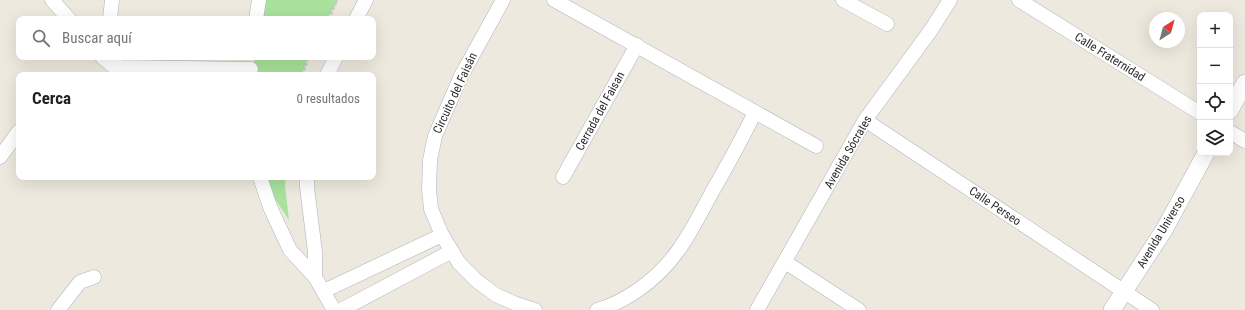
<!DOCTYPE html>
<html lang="es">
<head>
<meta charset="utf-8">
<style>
	:root { --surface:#fff; --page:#f2f2f2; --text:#222; --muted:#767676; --line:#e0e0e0 }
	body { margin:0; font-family:"Roboto Condensed",sans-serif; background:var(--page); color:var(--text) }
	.controls { position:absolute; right:12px; top:12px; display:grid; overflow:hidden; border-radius:8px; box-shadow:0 4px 16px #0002 }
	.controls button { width:36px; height:36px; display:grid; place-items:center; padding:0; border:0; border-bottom:1px solid var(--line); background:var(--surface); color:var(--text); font:20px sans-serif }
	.compass { position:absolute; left:1149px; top:12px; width:36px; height:36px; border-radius:50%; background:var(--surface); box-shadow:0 4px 16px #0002; rotate:36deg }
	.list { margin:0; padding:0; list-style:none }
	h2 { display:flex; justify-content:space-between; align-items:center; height:52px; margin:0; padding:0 16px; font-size:17px }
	h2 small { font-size:13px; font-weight:400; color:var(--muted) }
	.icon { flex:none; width:22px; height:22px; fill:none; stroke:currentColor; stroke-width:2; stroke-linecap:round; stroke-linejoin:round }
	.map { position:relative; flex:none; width:1245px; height:310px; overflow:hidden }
	.search { position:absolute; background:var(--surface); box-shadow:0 4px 16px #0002; left:16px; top:16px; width:360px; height:44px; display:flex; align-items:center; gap:10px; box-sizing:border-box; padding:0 14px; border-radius:8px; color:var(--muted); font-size:15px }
	.panel { position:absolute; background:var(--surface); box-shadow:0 4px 16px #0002; left:16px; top:72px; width:360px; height:108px; border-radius:8px }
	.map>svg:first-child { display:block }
	.green { fill:#a8e29c }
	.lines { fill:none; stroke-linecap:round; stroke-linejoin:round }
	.minor-casing { stroke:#b1b2bf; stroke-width:15 }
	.tertiary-casing { stroke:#b1b2bf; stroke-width:18 }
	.path { stroke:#c8c8c8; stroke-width:2.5; stroke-dasharray:3 2; stroke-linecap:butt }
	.minor { stroke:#fff; stroke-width:14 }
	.tertiary { stroke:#fff; stroke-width:17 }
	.labels { text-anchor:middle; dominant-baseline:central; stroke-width:3.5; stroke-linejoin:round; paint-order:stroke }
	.street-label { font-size:12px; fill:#2b2b2b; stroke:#fff }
</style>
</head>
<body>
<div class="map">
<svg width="1245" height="310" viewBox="0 0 1245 310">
	<rect width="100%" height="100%" fill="#ede9de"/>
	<!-- green -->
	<g class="green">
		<polygon points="261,0 338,0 327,19 258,19"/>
		<polygon points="254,57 308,57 302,75 255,75"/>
		<polygon points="268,177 286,177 285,186 289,220 271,193"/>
	</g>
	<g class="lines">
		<!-- minor casing -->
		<g class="minor-casing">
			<g id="minor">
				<polyline points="52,0 69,19"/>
				<polyline points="503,0 461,76 435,136 430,160 429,190 431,209 442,235 459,263 477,281 496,295 516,304 535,310"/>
				<polyline points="554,0 816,146"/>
				<polyline points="843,0 887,24"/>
				<polyline points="1019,0 1200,113"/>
				<polyline points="110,19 112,0"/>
				<polyline points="256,19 259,0"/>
				<polyline points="356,19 366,0"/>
				<polyline points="102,57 113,66 121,67 251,69"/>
				<polyline points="327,75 336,57"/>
				<polyline points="865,120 1152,310"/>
				<polyline points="1230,132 1245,141"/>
				<polyline points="0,157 19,131"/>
				<polyline points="260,177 270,207 290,250 315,277 334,310"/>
				<polyline points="307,177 307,187 315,252 315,277"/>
				<polyline points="563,177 637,45"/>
				<polyline points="785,262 859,310"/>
				<polyline points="324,291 442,235"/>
				<polyline points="58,310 80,282 94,277"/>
				<polyline points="341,310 452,251"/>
				<path d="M597 310C612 306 625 299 638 290 676 264 691 231 712 192 727 166 742 139 755 112"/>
				<polyline points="757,310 865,120 931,30 950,0"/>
			</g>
		</g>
		<!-- tertiary casing -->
		<g class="tertiary-casing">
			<g id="tertiary">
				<polyline points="1230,110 1245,83"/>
				<polyline points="1112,310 1164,230 1206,153"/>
			</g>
		</g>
		<!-- path -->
		<g class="path">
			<polyline points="329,19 337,0"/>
			<polyline points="302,75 309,57"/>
			<polyline points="280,185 280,177"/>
		</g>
		<!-- minor -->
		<use href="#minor" class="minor"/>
		<!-- tertiary -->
		<use href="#tertiary" class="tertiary"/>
	</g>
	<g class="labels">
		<!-- street labels -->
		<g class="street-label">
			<text transform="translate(1110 57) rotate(32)">Calle Fraternidad</text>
			<text transform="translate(455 93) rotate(-65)">Circuito del Faisán</text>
			<text transform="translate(600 111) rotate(-61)">Cerrada del Faisan</text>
			<text transform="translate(848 152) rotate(-60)">Avenida Sócrates</text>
			<text transform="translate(995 206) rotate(34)">Calle Perseo</text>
			<text transform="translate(1161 232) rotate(-59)">Avenida Universo</text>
		</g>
	</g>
</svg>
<div class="controls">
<button>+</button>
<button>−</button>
<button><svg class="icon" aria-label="locate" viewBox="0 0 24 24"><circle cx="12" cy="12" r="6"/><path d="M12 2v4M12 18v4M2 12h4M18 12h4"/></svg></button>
<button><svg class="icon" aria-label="layers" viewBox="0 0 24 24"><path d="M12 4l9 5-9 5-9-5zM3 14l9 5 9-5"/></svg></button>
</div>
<svg class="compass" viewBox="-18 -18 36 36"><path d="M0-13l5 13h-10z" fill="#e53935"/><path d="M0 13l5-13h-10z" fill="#767676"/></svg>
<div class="search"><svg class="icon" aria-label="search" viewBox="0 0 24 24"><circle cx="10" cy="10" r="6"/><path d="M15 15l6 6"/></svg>Buscar aquí</div>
<section class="panel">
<h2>Cerca<small>0 resultados</small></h2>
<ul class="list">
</ul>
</section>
</div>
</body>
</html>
